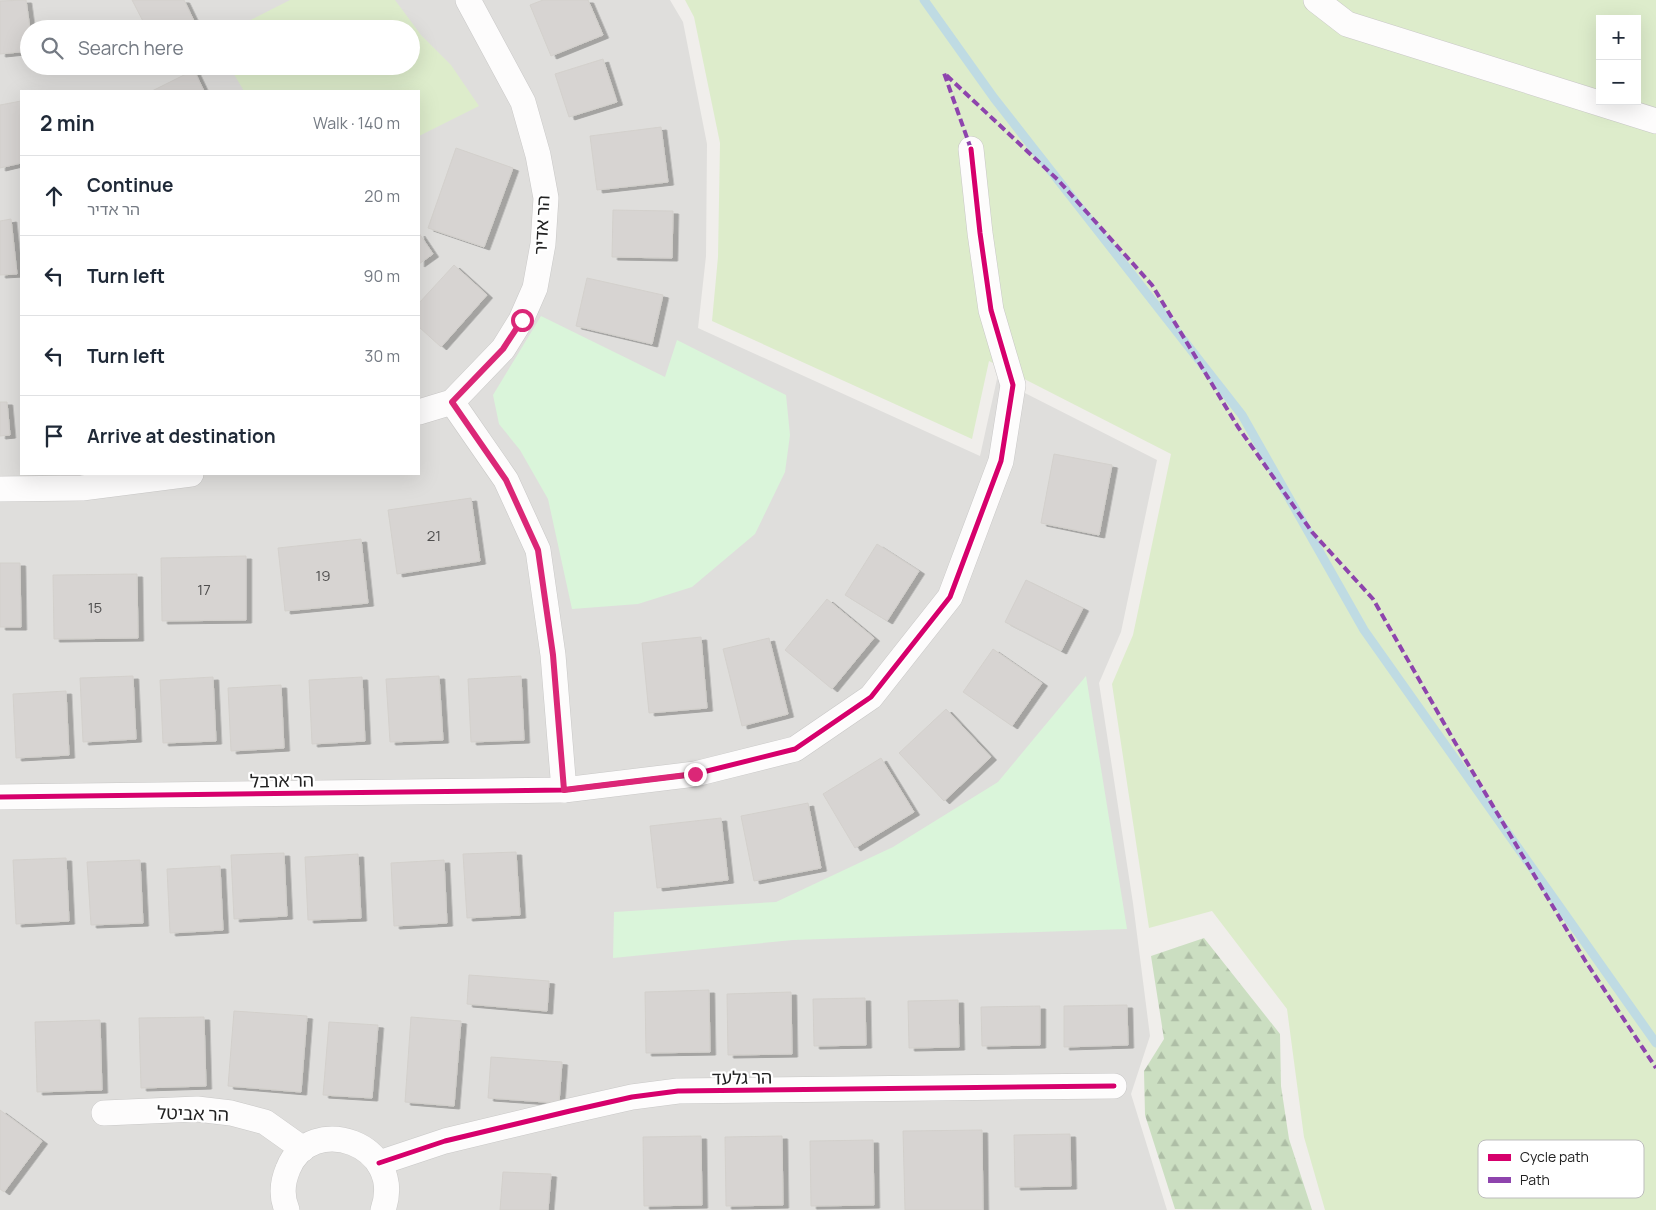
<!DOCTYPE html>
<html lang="en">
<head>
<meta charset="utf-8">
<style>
	:root { --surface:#fff; --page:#f2f2f3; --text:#1f2937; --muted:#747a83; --line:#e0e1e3 }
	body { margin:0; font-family:Manrope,"Noto Sans Hebrew",sans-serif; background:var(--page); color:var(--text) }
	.controls { position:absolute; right:15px; top:15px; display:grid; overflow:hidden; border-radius:0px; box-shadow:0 5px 20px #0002 }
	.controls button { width:45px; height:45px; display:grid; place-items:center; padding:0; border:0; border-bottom:1px solid var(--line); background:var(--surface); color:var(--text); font:25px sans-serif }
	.stop { position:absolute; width:15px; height:15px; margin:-11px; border:4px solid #db2777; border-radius:50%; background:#fff }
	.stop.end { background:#db2777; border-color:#fff; box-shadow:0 1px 5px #0008 }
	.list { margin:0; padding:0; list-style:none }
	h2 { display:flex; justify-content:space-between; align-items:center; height:65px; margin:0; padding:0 20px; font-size:21px }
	h2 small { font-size:16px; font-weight:400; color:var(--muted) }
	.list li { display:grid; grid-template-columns:32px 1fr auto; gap:15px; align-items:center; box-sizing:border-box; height:80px; padding:0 20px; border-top:1px solid var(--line) }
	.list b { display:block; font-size:19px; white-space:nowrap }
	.list p { margin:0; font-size:16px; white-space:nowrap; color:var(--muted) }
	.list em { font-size:16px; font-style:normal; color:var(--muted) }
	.icon { flex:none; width:28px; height:28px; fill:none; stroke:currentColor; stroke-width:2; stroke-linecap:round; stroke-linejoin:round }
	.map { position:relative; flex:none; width:1656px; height:1210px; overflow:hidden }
	.search { position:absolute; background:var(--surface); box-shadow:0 5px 20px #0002; left:20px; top:20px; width:400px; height:55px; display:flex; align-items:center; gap:12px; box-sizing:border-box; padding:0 18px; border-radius:28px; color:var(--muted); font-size:19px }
	.panel { position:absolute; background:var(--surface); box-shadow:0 5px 20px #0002; left:20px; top:90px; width:400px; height:385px; border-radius:0px }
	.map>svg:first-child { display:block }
	.residential { fill:#dfdedc; fill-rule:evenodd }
	.grass { fill:#ddeccb; fill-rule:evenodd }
	.forest { fill:url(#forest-firs) }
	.park { fill:#daf5da }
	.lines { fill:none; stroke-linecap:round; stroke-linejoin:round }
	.stream { stroke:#bfdbe3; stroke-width:9 }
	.building { fill:#d7d4d2; stroke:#d3d0cc; filter:url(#shadow) }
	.minor-casing { stroke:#c9c8c7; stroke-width:26 }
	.minor { stroke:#fdfcfc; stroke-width:25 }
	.quiet { stroke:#8e44ad; stroke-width:4; stroke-dasharray:8 4; stroke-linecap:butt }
	.cycleway-casing { stroke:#fff; stroke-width:8 }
	.cycleway { stroke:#d6006c; stroke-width:5 }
	.route { stroke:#db2777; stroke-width:6 }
	.labels { text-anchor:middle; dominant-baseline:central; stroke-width:4.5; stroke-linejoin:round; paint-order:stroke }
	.number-label { font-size:15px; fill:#4f4e4e }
	.street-label { font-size:18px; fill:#222; stroke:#fff }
	.key { fill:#fff; stroke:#bdbdbd; stroke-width:1 }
	.key-label { font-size:14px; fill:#222 }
</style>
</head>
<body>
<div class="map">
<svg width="1656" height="1210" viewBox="0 0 1656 1210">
	<defs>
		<pattern id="forest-firs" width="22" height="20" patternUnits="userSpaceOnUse" patternTransform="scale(1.25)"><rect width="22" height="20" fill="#cbdec1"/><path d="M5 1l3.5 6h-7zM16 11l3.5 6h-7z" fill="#aebea6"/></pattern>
		<filter id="shadow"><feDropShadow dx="5.5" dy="3" stdDeviation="0" flood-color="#0004"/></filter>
	</defs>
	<rect width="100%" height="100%" fill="#f0eeeb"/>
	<!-- residential -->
	<path class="residential" d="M0 0H670L683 22 707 144 706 256 698 328 980 456 997 379 1157 460 1121 632 1099 683 1133 903 1150 1036 1131 1094 1167 1210H0ZM29 29H411V66H29ZM21 91H419V474H21Z"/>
	<!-- grass -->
	<g class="grass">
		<polygon points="290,0 395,0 421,35 451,65 479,106 419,136 419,91 244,91 229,66 411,66 411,29 233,29"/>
		<path d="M685 0H1656V1210H1325L1304 1137 1287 1009 1212 911 1149 928 1112 684 1133 635 1171 454 989 361 972 439 712 321 718 257 720 143 694 17ZM1600 19H1637V101H1600Z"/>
	</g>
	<!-- forest -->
	<polygon class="forest" points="1204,938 1280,1034 1281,1086 1289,1139 1312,1210 1175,1209 1145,1115 1144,1071 1164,1039 1151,956"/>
	<!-- park -->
	<g class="park">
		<polygon points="541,316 665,377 677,340 786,395 790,435 785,472 755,534 692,587 638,604 572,609 548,499 520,450 499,424 493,395"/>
		<polygon points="1086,676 1127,929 793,940 613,958 614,912 776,902 893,847 998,782"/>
	</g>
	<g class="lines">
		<!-- stream -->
		<polyline class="stream" points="924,0 994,98 1242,415 1364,630 1656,1043"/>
	</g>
	<!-- building -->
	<g class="building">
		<polygon points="26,0 30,29 29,51 0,54 0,1"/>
		<polygon points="132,0 184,0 197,27 193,29 147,29"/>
		<polygon points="543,0 588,0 603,35 551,56 530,5"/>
		<polygon points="603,59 617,102 569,117 555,74"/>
		<polygon points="194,70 204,91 152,91"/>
		<polygon points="21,101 21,163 0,168 0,105"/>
		<polygon points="661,127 668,182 597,190 590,136"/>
		<polygon points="456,148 513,168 484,247 428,228"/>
		<polygon points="613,210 673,211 672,258 612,257"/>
		<polygon points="11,219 17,274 0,275 0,221"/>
		<polygon points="419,233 433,254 419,264"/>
		<polygon points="454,265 487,295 441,347 419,327 419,303"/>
		<polygon points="587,278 663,295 652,344 576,326"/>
		<polygon points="0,402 7,402 10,435 0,436"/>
		<polygon points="1054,454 1112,465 1099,535 1041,523"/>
		<polygon points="471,498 480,561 397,574 388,510"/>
		<polygon points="361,539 368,603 285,611 278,548"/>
		<polygon points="877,544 919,571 887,621 845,595"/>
		<polygon points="246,556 246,620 162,621 161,558"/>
		<polygon points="0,563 20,563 21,627 0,627"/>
		<polygon points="137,574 138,638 54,639 53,575"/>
		<polygon points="1026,580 1083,608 1061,651 1005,622"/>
		<polygon points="827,599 874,638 832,689 785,650"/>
		<polygon points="701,637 707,708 649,713 642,643"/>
		<polygon points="769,638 788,714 742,726 723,649"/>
		<polygon points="993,649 1042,683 1012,726 963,692"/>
		<polygon points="133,676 136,739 83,742 80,678"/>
		<polygon points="439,676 443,740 390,742 386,679"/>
		<polygon points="521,676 524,740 471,742 468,679"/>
		<polygon points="213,677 216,741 163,743 160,680"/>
		<polygon points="362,677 365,741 312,744 309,680"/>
		<polygon points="281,685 284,748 231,751 228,688"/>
		<polygon points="66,691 69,755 16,758 13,694"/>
		<polygon points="946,709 991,757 944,801 899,753"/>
		<polygon points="881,758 914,812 855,848 823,794"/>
		<polygon points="808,803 821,868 754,881 741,816"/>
		<polygon points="721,818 728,880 657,888 650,826"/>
		<polygon points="516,852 520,915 467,918 463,854"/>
		<polygon points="284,853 287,916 234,919 231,855"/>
		<polygon points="358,854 361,918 308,920 305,857"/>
		<polygon points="66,858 69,921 16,924 13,860"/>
		<polygon points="140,860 143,923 91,925 87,862"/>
		<polygon points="444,860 447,923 394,926 391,863"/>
		<polygon points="220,866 223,930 170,933 167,869"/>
		<polygon points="469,975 549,981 547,1011 467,1004"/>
		<polygon points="709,990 710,1052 646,1053 645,992"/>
		<polygon points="791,992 792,1054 728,1055 727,994"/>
		<polygon points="865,998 866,1045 814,1046 813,999"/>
		<polygon points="958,1000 959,1047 909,1048 908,1001"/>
		<polygon points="1127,1005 1128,1045 1064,1047 1064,1006"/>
		<polygon points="1040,1006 1040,1045 982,1046 981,1007"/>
		<polygon points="234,1011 307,1016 301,1092 228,1086"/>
		<polygon points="204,1017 206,1086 141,1088 139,1018"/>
		<polygon points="411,1017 461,1021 454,1106 405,1102"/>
		<polygon points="100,1020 102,1090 37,1092 35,1022"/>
		<polygon points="329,1022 378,1025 372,1098 323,1095"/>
		<polygon points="491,1057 562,1062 559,1103 488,1098"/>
		<polygon points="0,1110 42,1141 4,1192 0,1189"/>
		<polygon points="982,1130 983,1210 905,1210 903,1131"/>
		<polygon points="1070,1134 1071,1186 1015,1187 1014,1135"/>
		<polygon points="701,1136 702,1205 644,1206 643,1137"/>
		<polygon points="782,1136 783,1205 726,1206 725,1137"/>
		<polygon points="873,1140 874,1205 811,1206 810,1141"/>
		<polygon points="503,1172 551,1174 548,1210 500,1210"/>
	</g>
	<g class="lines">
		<!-- minor casing -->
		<g class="minor-casing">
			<g id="minor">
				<polyline points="1316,0 1347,24 1656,121"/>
				<polyline points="452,402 506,480 538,550 553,655 564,790"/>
				<polyline points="419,412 452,402 503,349 521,320 535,288 543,244 546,198 538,155 523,102 468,0"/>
				<polyline points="0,489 82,488 191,474"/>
				<polyline points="0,797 564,790 695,774 795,749 871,697 950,597 1001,461 1013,385 991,310 980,233 971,149"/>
				<polyline points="104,1113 197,1109 231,1113 265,1122 303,1149"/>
				<polyline points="379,1163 445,1141 570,1111 632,1097 678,1091 1114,1086"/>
				<path d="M287 1210C281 1196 282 1183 288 1169 311 1111 406 1144 383 1210"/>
			</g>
		</g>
		<!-- minor -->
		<use href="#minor" class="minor"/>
		<!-- quiet -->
		<polyline class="quiet" points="971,149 944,73 1058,180 1152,285 1238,427 1312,532 1373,599 1453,739 1586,962 1656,1068"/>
		<!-- cycleway casing -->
		<g class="cycleway-casing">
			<g id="cycleway">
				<polyline points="0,797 564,790 695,774 795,749 871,697 950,597 1001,461 1013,385 991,310 980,233 971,149"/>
				<polyline points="379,1163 445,1141 570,1111 632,1097 678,1091 1114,1086"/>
			</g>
		</g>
		<!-- cycleway -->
		<use href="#cycleway" class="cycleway"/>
	</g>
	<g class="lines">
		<!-- route -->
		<polyline class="route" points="522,320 503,349 452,402 506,480 538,550 553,655 564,790 695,774"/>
	</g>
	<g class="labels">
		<!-- number labels -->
		<g class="number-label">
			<text x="434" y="535">21</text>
			<text x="323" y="575">19</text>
			<text x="204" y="589">17</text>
			<text x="95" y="607">15</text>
		</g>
		<!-- street labels -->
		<g class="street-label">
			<text transform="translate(541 225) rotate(-87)">הר אדיר</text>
			<text transform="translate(282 780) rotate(-1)">הר ארבל</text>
			<text transform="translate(742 1077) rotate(-1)">הר גלעד</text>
			<text transform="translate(193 1113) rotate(2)">הר אביטל</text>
		</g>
	</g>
	<!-- legend -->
	<rect x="1478" y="1140" width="166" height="58" rx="8" class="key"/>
	<rect x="1488" y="1154" width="23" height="7" fill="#d6006c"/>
	<rect x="1488" y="1177" width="23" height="6" fill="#8e44ad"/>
	<g class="key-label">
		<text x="1520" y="1162">Cycle path</text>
		<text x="1520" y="1185">Path</text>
	</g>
</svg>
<div class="controls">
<button>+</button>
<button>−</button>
</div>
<div class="stop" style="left:522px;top:320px"></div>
<div class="stop end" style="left:695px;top:774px"></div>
<div class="search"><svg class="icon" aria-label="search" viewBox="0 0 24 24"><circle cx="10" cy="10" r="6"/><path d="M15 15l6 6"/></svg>Search here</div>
<section class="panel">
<h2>2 min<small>Walk · 140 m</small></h2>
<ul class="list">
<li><svg class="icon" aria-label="ahead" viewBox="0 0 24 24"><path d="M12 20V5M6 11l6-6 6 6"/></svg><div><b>Continue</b><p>הר אדיר</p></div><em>20 m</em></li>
<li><svg class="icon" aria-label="left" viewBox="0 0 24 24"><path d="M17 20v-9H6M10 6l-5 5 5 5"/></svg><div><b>Turn left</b></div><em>90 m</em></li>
<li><svg class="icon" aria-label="left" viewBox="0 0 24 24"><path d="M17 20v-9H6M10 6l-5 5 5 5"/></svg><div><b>Turn left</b></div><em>30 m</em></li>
<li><svg class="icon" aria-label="arrive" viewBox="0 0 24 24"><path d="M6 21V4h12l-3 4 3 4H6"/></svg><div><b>Arrive at destination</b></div></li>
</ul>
</section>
</div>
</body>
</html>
